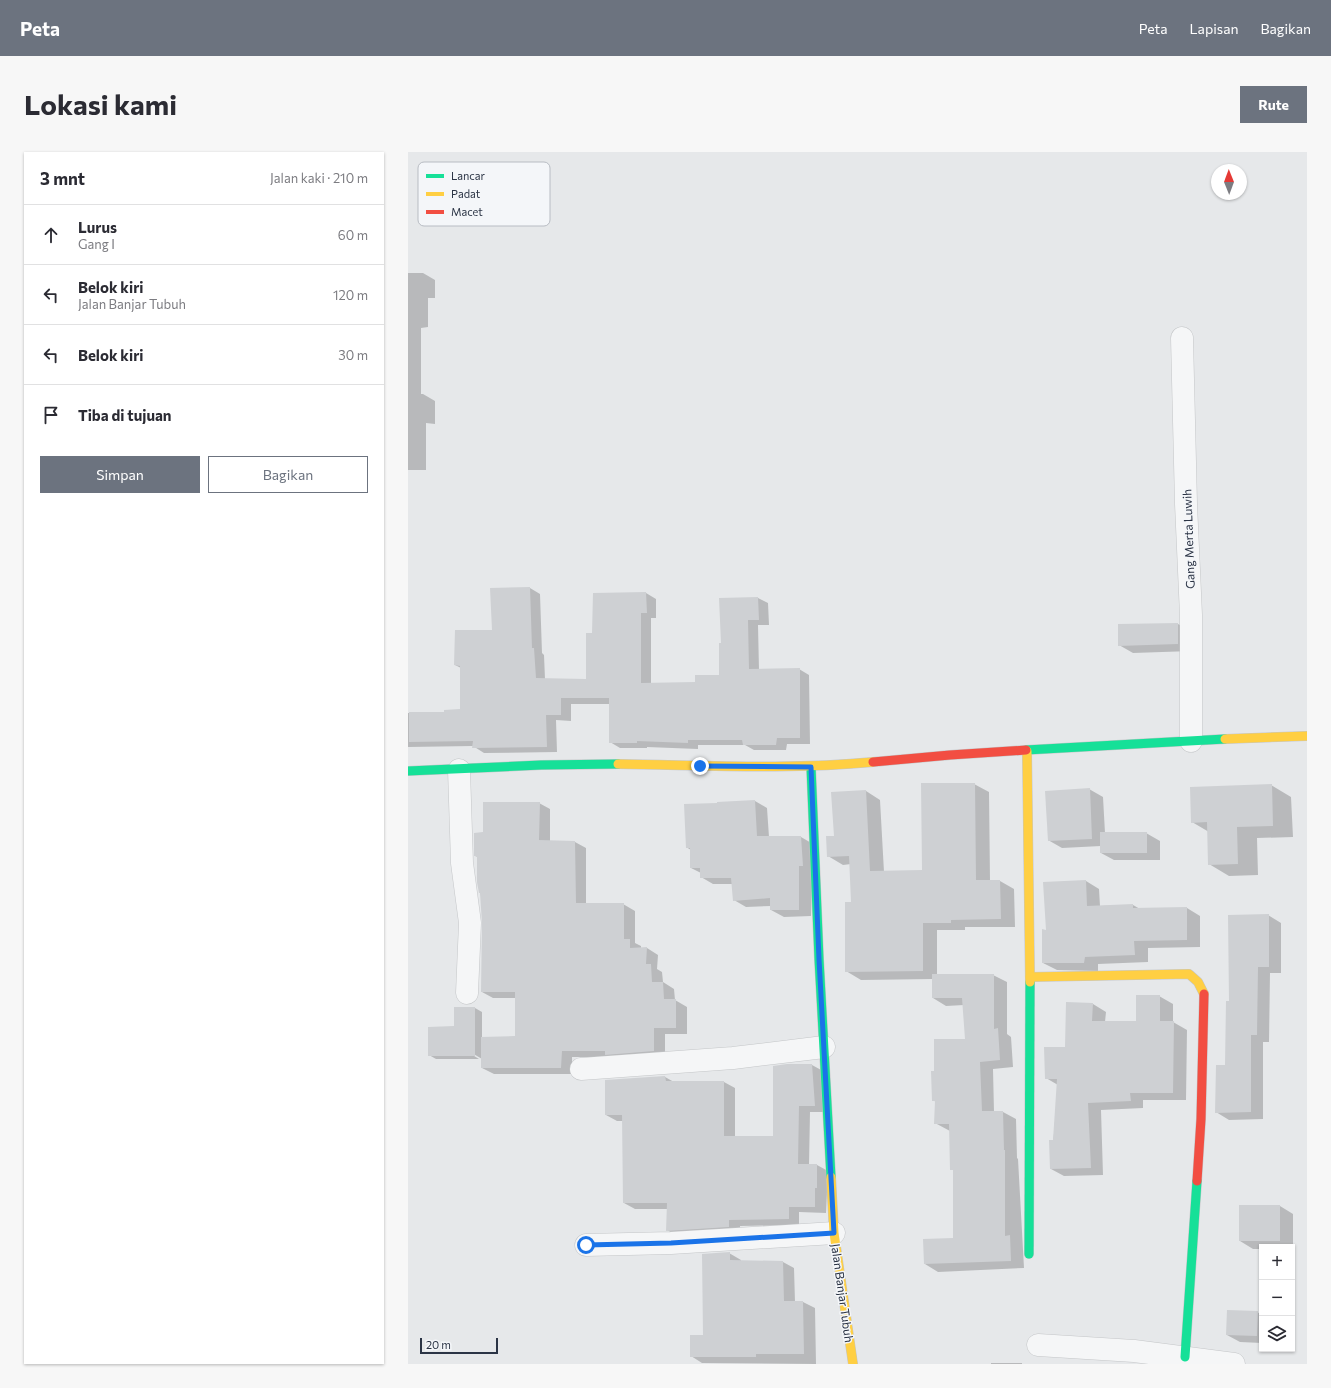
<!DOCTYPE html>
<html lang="id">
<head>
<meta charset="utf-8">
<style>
	:root { --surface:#fff; --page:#f7f7f7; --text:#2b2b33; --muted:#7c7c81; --line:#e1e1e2; --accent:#6c737f }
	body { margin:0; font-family:Commissioner,sans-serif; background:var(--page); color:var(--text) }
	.controls { position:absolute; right:12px; bottom:12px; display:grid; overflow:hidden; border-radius:0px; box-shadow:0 1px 3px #0004 }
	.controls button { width:36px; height:36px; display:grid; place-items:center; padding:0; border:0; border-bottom:1px solid var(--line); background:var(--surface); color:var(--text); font:20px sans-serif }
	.compass { position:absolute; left:803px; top:12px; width:36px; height:36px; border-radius:50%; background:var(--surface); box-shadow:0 1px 3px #0004; rotate:359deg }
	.scale { position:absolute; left:12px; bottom:10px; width:78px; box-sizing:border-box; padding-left:4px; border:2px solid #2b3445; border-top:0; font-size:11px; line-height:14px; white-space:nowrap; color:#2b3445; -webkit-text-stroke:3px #f4f6f9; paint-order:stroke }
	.stop { position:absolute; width:12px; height:12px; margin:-9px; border:3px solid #1a73e8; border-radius:50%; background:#fff }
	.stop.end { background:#1a73e8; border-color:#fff; box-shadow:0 1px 4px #0008 }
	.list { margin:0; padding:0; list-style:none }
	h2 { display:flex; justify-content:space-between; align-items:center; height:52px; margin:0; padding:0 16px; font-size:17px }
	h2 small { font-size:13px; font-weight:400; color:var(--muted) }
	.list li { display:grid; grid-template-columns:26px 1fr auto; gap:12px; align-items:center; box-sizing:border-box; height:60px; padding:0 16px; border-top:1px solid var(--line) }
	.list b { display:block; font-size:15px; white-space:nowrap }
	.list p { margin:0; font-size:13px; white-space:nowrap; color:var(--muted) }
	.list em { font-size:13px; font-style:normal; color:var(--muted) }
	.actions { display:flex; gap:8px; padding:12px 16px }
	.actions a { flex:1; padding:9px 0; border:1px solid var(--accent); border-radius:0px; text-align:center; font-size:14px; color:var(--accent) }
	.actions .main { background:var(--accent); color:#fff }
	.icon { flex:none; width:22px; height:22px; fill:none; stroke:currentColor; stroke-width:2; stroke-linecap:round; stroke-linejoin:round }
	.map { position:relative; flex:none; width:899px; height:1212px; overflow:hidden; border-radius:0px }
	header { display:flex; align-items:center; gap:24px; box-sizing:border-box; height:56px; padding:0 20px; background:var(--accent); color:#fff }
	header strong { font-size:19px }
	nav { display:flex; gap:22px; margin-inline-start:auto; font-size:14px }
	.intro { display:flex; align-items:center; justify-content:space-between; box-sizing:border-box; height:96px; padding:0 24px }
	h1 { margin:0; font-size:28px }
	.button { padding:10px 18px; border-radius:0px; background:var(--accent); color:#fff; font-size:14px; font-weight:700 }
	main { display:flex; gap:24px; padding:0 24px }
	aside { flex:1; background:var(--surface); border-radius:0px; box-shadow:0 1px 3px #0004 }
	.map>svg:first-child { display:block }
	.shadow { fill:#0003 }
	.building { fill:#ced0d3 }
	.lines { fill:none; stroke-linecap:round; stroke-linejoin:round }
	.street-casing { stroke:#c4c6c8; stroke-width:23 }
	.fast-casing { stroke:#c4c6c8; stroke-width:10 }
	.slow-casing { stroke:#c4c6c8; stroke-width:10 }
	.jam-casing { stroke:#c4c6c8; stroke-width:10 }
	.street { stroke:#f5f6f7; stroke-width:22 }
	.fast { stroke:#16e098; stroke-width:9 }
	.slow { stroke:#ffcf43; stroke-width:9 }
	.jam { stroke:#f24e42; stroke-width:9 }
	.route { stroke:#1a73e8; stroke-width:5 }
	.labels { text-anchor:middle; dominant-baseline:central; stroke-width:3; stroke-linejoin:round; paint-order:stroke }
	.street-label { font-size:12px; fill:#2b3445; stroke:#f4f6f9 }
	.key { fill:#f4f6f9; stroke:#b8bcc3; stroke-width:1 }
	.key-label { font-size:11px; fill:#2b3445 }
</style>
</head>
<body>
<header>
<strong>Peta</strong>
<nav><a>Peta</a><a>Lapisan</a><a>Bagikan</a></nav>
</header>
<div class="intro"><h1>Lokasi kami</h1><a class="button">Rute</a></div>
<main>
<aside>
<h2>3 mnt<small>Jalan kaki · 210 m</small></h2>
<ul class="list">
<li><svg class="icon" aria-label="ahead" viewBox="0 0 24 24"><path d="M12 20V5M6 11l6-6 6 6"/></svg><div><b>Lurus</b><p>Gang I</p></div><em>60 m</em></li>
<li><svg class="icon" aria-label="left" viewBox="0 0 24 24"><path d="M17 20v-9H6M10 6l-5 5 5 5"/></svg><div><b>Belok kiri</b><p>Jalan Banjar Tubuh</p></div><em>120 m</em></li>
<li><svg class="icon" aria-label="left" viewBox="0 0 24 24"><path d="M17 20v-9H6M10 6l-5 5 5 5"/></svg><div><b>Belok kiri</b></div><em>30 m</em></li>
<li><svg class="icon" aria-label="arrive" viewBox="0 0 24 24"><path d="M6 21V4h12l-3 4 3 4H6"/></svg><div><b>Tiba di tujuan</b></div></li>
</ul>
<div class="actions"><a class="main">Simpan</a><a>Bagikan</a></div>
</aside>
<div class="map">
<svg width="899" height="1212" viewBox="0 0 899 1212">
	<rect width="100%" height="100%" fill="#e6e8ea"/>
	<!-- shadow -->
	<g class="shadow">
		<polygon points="0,121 15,121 27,128 27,146 20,146 20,175 13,176 13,242 15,242 27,249 27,272 18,271 18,318 0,318"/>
		<polygon points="122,436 132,442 134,501 136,503 137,527 179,528 185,482 238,441 248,447 248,466 243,466 243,532 288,531 312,524 314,492 312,447 350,446 360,451 361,473 350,473 351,518 391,517 401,523 402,592 379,592 378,598 346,598 337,593 290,593 290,597 239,595 239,596 212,596 202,590 202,552 163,552 163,569 148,568 149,600 76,601 65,594 0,595 0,561 37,561 53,558 53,516 47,513 85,479"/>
		<polygon points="770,472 784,480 784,499 725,501 711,493 711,473"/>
		<polygon points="566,632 581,640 582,729 592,729 606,737 607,775 557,775 557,778 529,778 529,823 585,823 599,830 599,882 603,885 605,915 585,917 586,960 595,960 608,967 609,1006 610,1007 616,1116 530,1120 517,1112 546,1087 546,1019 542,979 527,971 528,950 525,948 527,920 558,888 556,853 538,854 525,846 525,827 453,828 438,819 444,751 443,712 435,713 420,704 427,685 458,639 472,648 476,720 515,719"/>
		<polygon points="863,633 883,645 885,685 849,686 850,723 821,724 801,712 801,680 784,670"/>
		<polygon points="681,637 695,645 697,681 738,681 752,689 752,708 706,708 693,701 693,694 654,696 640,688"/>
		<polygon points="347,649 359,656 361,685 393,685 405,692 403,764 376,765 363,758 363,754 338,755 326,748 325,732 305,732 293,725 293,721 283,716 283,698 278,695"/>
		<polygon points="131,651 142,657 142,690 167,690 178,696 178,752 215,752 227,759 227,791 233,794 233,796 239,796 250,803 249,817 254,820 255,830 266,837 267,848 279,855 279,882 257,882 257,905 164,905 164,922 86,922 74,916 74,907 64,901 63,902 71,907 28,907 21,903 47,875 67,856 74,860 74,886 108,885 108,846 85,846 74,840 75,771 70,705 67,704 76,681"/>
		<polygon points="678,729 691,737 692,754 725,753 732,757 779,756 792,764 792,795 740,796 740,810 690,812 690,819 649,818 635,811 639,779"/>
		<polygon points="860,763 873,771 873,821 862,821 861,890 855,890 855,967 821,968 808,960 818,914 822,850"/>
		<polygon points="751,844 765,852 765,870 779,878 778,948 735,948 735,956 693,958 695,1023 656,1024 643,1017 650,933 638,926 685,852 698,860 697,870 729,870"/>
		<polygon points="404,913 415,919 417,960 402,960 401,1013 409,1013 420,1019 418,1061 391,1060 391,1073 332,1074 332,1081 270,1084 259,1078 260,1057 227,1057 216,1051 215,969 209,969 198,963 198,929 257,925 266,930 316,930 327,936 327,985 366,985"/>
		<polygon points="872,1054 885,1062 885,1097 884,1097 884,1095 854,1095 854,1097 845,1097 832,1089"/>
		<polygon points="321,1101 333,1108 333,1110 375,1110 386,1116 387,1150 395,1150 407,1156 408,1212 294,1211 283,1204 296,1184"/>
		<polygon points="849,1160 854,1163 854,1191 832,1190 819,1183"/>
		<rect x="583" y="1211" width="31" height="1"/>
	</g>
	<!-- building -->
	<g class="building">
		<polygon points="122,435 124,496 126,496 128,526 178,527 178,481 184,481 185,441 238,440 239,461 233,461 233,531 287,530 287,523 311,523 311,491 313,491 311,446 350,445 351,468 340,468 341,517 392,516 392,586 369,586 368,593 335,593 334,588 280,588 280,591 229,589 229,591 201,591 201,546 153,546 153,563 138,563 139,595 64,596 65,589 1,590 1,560 36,560 36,558 52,557 52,514 46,513 47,478 84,478 82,436"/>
		<polygon points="770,471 770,492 710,494 710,472"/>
		<polygon points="513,631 567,631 568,728 592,728 593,767 543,768 543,771 515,771 515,819 437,820 437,750 443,750 441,704 419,705 418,684 426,684 423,640 458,638 462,719 514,718"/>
		<polygon points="864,632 865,674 829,675 830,712 800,713 799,670 783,671 782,635"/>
		<polygon points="682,636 684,687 640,689 637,639"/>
		<polygon points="347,648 349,684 393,684 395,714 391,714 391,758 362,758 362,746 325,749 323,726 292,726 292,716 282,716 282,696 278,696 276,652 309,651 309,650"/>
		<polygon points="75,650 132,650 131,688 167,689 168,751 216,751 216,787 222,787 222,796 239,795 238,812 243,812 244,830 255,830 256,847 268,847 268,876 246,876 246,899 197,903 197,899 154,899 153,916 73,916 73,885 107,884 107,840 73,840 74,771 72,741 71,741 69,730 69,704 66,704 66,681 75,680"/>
		<rect x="692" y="680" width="47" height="21"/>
		<polygon points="678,728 679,754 725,752 725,756 779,755 779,788 726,789 727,803 677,805 676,811 634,811 634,777 638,778 635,730"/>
		<polygon points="861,762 861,815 850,815 849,883 843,883 843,960 807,961 808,913 817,913 818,849 821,849 820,763"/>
		<polygon points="524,822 586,822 586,877 590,876 592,908 572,910 574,959 595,959 596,998 597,998 597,1084 602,1083 603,1109 516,1112 515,1087 545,1086 545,1018 542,1018 541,972 526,972 527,949 524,949 523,919 526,919 526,887 557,887 554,846 524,846"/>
		<polygon points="728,843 752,843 752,869 766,869 765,941 722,941 723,949 680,951 683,1016 642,1017 641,988 645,988 649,927 637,927 636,895 657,895 658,850 685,851 684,869 728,869"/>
		<polygon points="46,855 67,855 67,904 20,904 20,875 46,874"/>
		<polygon points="379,912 404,912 407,954 391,954 390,1012 409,1012 409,1036 407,1036 407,1055 381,1055 381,1067 321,1068 321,1075 258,1079 259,1051 215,1051 214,963 197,963 197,928 257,924 258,929 316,929 316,984 365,984 365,914"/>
		<rect x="831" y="1053" width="41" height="36"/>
		<polygon points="322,1100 322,1108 375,1109 376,1149 395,1149 396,1202 348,1202 348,1205 282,1205 282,1183 295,1183 294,1102"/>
		<polygon points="819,1158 850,1159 849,1184 818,1183"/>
	</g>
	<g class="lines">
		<!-- street casing -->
		<g class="street-casing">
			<g id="street">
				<polyline points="774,186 778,352 783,463 783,589"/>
				<polyline points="51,618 54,711 62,771 59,841"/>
				<polyline points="173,917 325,906 416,895"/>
				<polyline points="178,1093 263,1091 426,1081"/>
				<polyline points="630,1193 726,1199 826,1212"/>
			</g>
		</g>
		<!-- fast casing -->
		<g class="fast-casing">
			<g id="fast">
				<polyline points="618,598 817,587"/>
				<polyline points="403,615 411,807 423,1025"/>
				<polyline points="0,619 133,613 210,612"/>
				<polyline points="621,1102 622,830"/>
				<polyline points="777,1205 789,1029"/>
			</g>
		</g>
		<!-- slow casing -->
		<g class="slow-casing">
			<g id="slow">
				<polyline points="817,587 899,584"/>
				<polyline points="619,599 622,830"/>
				<path d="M210 612C295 613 379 618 465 610"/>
				<polyline points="622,825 781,822 790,830 796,842"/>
				<polyline points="423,1025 426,1081 445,1212"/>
			</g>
		</g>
		<!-- jam casing -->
		<g class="jam-casing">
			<g id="jam">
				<polyline points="465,610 542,603 618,598"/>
				<polyline points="789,1029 793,967 796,842"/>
			</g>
		</g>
		<!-- street -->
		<use href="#street" class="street"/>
		<!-- fast -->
		<use href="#fast" class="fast"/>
		<!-- slow -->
		<use href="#slow" class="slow"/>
		<!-- jam -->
		<use href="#jam" class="jam"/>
	</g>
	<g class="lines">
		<!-- route -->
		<polyline class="route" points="178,1093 263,1091 426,1081 411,807 403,615 292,614"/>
	</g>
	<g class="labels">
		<!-- street labels -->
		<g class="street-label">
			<text transform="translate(780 387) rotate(-92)">Gang Merta Luwih</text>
			<text transform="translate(435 1141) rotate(82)">Jalan Banjar Tubuh</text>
		</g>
	</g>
	<!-- legend -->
	<rect x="10" y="10" width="132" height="64" rx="6" class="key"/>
	<rect x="18" y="22" width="18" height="4" fill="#16e098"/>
	<rect x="18" y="40" width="18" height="4" fill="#ffcf43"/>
	<rect x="18" y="58" width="18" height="4" fill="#f24e42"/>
	<g class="key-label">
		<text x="43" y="28">Lancar</text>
		<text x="43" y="46">Padat</text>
		<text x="43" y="64">Macet</text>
	</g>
</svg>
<div class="controls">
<button>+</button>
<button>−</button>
<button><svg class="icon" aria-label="layers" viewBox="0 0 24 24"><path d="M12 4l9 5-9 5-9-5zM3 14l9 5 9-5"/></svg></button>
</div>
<svg class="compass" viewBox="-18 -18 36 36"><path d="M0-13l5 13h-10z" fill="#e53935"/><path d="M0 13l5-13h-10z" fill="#7c7c81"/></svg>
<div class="scale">20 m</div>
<div class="stop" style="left:178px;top:1093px"></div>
<div class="stop end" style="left:292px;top:614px"></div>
</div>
</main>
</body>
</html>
